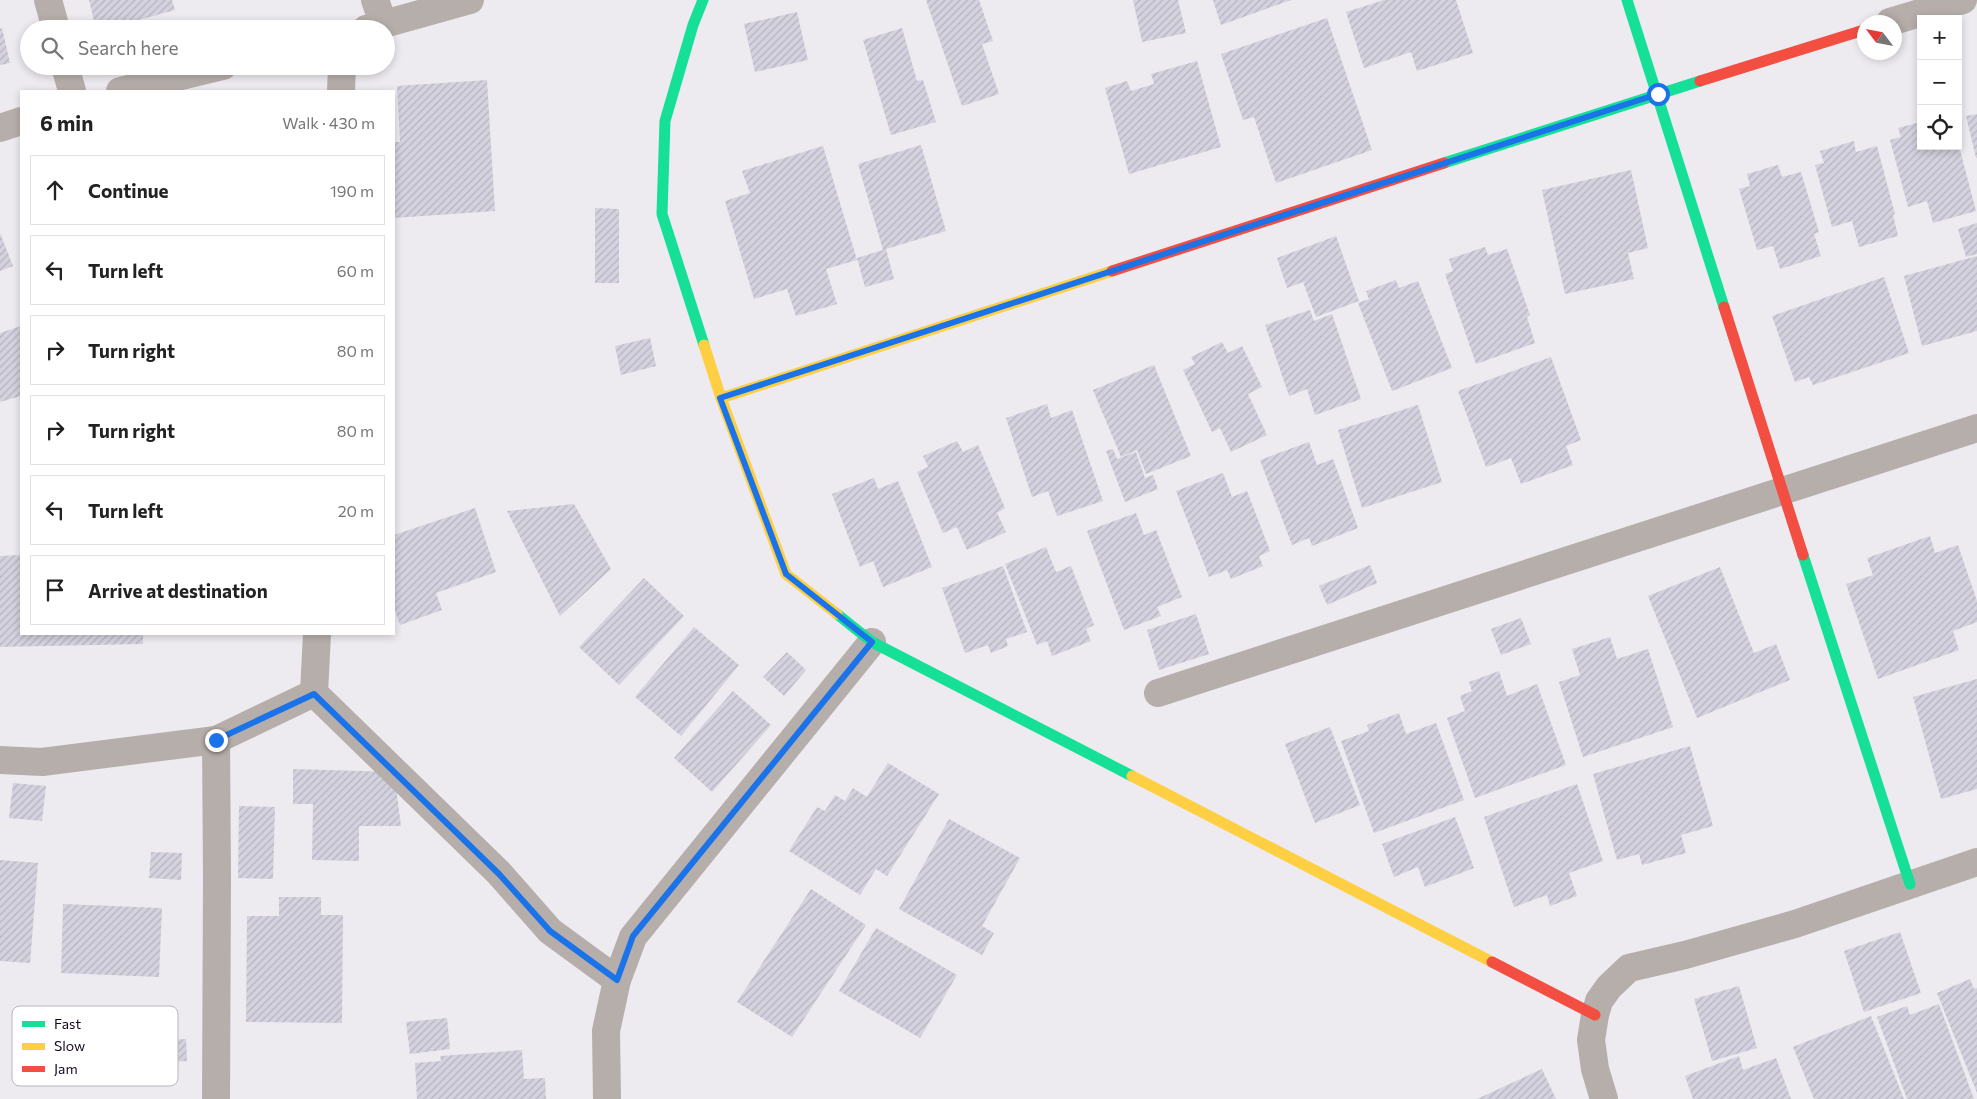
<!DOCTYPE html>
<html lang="en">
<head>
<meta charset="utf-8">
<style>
	:root { --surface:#fff; --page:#f2f2f2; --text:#222; --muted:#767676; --line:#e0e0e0 }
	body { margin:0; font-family:Commissioner,sans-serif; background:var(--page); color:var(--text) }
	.controls { position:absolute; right:15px; top:15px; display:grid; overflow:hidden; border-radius:0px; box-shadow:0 2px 8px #0003 }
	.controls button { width:45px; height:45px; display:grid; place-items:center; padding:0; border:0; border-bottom:1px solid var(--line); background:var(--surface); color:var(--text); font:25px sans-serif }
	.compass { position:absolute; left:1857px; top:15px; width:45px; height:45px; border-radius:50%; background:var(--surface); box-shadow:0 2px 8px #0003; rotate:302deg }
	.stop { position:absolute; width:15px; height:15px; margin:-11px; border:4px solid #1a73e8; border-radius:50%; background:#fff }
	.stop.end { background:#1a73e8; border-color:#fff; box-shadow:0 1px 5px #0008 }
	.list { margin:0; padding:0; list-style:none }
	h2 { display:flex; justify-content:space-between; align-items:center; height:65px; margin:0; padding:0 20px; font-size:21px }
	h2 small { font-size:16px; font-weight:400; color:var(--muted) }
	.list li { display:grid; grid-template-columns:32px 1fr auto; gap:15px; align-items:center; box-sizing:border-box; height:70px; margin:0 10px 10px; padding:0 10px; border:1px solid var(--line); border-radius:0px }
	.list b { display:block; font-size:19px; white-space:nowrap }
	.list em { font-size:16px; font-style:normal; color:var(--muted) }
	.icon { flex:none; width:28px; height:28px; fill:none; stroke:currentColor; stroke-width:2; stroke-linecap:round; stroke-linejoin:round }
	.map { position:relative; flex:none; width:1977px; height:1099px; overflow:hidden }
	.search { position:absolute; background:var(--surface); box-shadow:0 2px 8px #0003; left:20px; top:20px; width:375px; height:55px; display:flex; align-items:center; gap:12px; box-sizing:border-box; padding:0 18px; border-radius:28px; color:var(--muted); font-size:19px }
	.panel { position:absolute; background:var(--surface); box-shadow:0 2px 8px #0003; left:20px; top:90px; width:375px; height:545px; border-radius:0px }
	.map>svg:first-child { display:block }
	.building { fill:url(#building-hatch) }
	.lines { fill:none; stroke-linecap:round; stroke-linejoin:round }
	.street { stroke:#b6aeaa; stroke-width:28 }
	.fast { stroke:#16e098; stroke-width:11 }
	.slow { stroke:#ffcf43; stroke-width:11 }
	.jam { stroke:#f24e42; stroke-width:11 }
	.route { stroke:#1a73e8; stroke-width:6 }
	.key { fill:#fff; stroke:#b8b5bc; stroke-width:1 }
	.key-label { font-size:14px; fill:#140720 }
</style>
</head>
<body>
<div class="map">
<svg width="1977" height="1099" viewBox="0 0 1977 1099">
	<defs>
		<pattern id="building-hatch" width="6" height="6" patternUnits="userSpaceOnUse" patternTransform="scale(1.25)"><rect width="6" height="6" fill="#d4d2de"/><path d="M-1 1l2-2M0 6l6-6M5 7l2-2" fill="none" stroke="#b5b3be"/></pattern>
	</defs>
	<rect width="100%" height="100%" fill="#edeaf0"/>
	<!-- building -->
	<g class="building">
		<polygon points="89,0 172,0 175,10 106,29 96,29"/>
		<polygon points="926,0 979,0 993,41 982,44 999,94 962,106"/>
		<polygon points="1133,0 1178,0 1186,33 1142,42"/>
		<polygon points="1213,0 1291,0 1221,25"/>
		<polygon points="1384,0 1456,0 1473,53 1417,71 1411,52 1364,68 1346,12"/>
		<polygon points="797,12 808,60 755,72 744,24"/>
		<polygon points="1327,18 1372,150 1276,183 1254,117 1243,120 1221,54"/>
		<polygon points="2,28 10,63 0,65 0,29"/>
		<polygon points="902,28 917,81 923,80 936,122 891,135 863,40"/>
		<polygon points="1197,61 1221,147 1129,174 1105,88 1127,81 1131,91 1154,84 1151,74"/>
		<polygon points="487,80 495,211 394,218 394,142 400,142 397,86"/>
		<polygon points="1977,114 1977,158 1976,158 1966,116"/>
		<polygon points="1921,122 1921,146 1959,146 1976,211 1933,223 1927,201 1908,207 1890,140 1901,137 1898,128"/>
		<polygon points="1854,141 1856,152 1877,146 1895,214 1893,215 1898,236 1859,247 1852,221 1832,227 1815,165 1824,163 1820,151"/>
		<polygon points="921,145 946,231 886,249 894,279 865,287 857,258 883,250 858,164"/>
		<polygon points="823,146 857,260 826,269 837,304 796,316 787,289 754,299 725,201 750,193 742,171"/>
		<polygon points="1778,165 1782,177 1801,172 1819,232 1814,234 1821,256 1780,269 1773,246 1757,250 1739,189 1750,186 1747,174"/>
		<polygon points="1631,170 1648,248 1628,253 1634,279 1565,294 1542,190"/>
		<polygon points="595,208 619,209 619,283 595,283"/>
		<polygon points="1977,223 1977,254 1966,257 1958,229"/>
		<polygon points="0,233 13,266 0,271"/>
		<polygon points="1336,236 1359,301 1316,317 1303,282 1287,288 1277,258"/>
		<polygon points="1485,247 1488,255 1507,249 1530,315 1527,317 1535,343 1476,364 1445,274 1453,271 1449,259"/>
		<polygon points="1977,256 1977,331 1922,346 1904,276"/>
		<polygon points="1884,277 1909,353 1813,385 1809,377 1795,382 1772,316"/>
		<polygon points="1396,280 1399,288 1418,281 1452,368 1392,391 1358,303 1369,299 1366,291"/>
		<polygon points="1310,310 1314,321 1332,314 1361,399 1315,415 1307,389 1289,396 1265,325"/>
		<polygon points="21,326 21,396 0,402 0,333"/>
		<polygon points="650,338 656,366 621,375 615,346"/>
		<polygon points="1222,342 1228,353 1242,346 1262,387 1248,394 1267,435 1231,452 1220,428 1212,432 1183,370 1195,364 1191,357"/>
		<polygon points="1551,357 1581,440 1566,446 1573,465 1521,484 1511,458 1486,467 1458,391"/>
		<polygon points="1154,365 1191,456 1146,474 1137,450 1121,457 1093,390"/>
		<polygon points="1047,404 1051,418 1072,410 1103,501 1057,516 1048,491 1032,497 1006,418"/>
		<polygon points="1418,405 1442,482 1362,508 1338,430"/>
		<polygon points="957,441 963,452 978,445 1005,508 997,513 1006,532 967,550 957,527 943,533 917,472 928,467 923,456"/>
		<polygon points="1309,442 1317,465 1333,459 1358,528 1312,546 1309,538 1292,545 1260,460"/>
		<polygon points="1113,449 1117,459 1136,452 1145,478 1153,475 1158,489 1125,502 1106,451"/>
		<polygon points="1223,473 1232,497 1247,491 1270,551 1259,556 1263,566 1231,579 1227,570 1209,577 1176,491"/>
		<polygon points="874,478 878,489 898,481 932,567 883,587 873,561 860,567 832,494"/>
		<polygon points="574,504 611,569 560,616 507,511"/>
		<polygon points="475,508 496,572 436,593 442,610 400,625 394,607 394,535"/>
		<polygon points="1136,513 1144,535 1156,530 1182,597 1157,607 1161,616 1124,630 1087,531"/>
		<polygon points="1930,536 1935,553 1958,545 1977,601 1977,622 1953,631 1959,650 1878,679 1846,584 1873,575 1867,558"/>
		<polygon points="1046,547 1056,572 1071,566 1094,625 1086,629 1091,641 1052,656 1047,641 1037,645 1005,564"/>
		<polygon points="21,555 21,634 143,634 143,644 0,647 0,556"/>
		<polygon points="1370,565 1377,583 1327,605 1319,586"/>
		<polygon points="1003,566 1027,632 1006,639 1008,646 991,653 988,645 965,653 942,588"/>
		<polygon points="1720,567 1754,653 1776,644 1790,680 1697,718 1648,596"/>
		<polygon points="644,578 684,616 619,685 579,647"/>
		<polygon points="1196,614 1209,654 1159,670 1147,630"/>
		<polygon points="1521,618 1531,644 1501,655 1491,629"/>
		<polygon points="694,627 739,665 681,736 635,697"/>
		<polygon points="1610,637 1617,659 1648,649 1673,727 1583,757 1559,682 1580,675 1572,649"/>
		<polygon points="787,652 806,670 784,696 763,677"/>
		<polygon points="1499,671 1507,696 1537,684 1566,765 1475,798 1447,718 1465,711 1460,696 1472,691 1469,682"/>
		<polygon points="1977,679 1977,789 1941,799 1913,697"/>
		<polygon points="733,691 771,725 712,792 674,758"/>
		<polygon points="1399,713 1406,734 1436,723 1464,800 1374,833 1341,741 1369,731 1367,725"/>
		<polygon points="1330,727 1360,805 1315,823 1285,744"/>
		<polygon points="1690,746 1713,826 1681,835 1686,853 1642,865 1639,854 1617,860 1593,774"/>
		<polygon points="888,763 939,794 887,876 876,869 860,895 789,851 817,807 825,811 835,795 845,801 853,788 867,797"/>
		<polygon points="293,769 394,772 401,826 359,826 359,861 312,860 313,804 293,804"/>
		<polygon points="13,783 46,786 42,821 9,818"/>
		<polygon points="1577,784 1603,861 1569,873 1577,896 1550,906 1547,895 1514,907 1484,817"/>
		<polygon points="239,806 275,807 273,879 238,878"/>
		<polygon points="1455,817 1474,868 1425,887 1418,867 1394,877 1382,844"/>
		<polygon points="949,819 1020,858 982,926 994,933 982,955 899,909"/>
		<polygon points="151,852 182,853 181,880 149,878"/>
		<polygon points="0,860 38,863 30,963 0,961"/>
		<polygon points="811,889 866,925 792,1037 737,1002"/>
		<polygon points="279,897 321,897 321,915 343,915 342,1023 246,1022 247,916 279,916"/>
		<polygon points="63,904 162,908 159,977 61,973"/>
		<polygon points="876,928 957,975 920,1038 839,991"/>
		<polygon points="1900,932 1921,993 1864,1012 1844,951"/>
		<polygon points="1970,979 1974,989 1977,988 1977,1093 1937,993"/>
		<polygon points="1739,986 1757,1048 1712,1061 1694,999"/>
		<polygon points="1939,1004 1974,1099 1907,1099 1877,1017 1907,1006 1910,1015"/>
		<polygon points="1871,1016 1904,1099 1814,1099 1793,1047"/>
		<polygon points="447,1018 450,1049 410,1054 406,1022"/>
		<polygon points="186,1039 187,1061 142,1064 142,1042"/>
		<polygon points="522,1050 524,1079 545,1078 546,1099 417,1099 415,1063 441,1061 440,1056"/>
		<polygon points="1739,1056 1743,1070 1776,1058 1791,1099 1693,1099 1685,1076"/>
		<polygon points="1542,1069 1556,1099 1477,1099"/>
	</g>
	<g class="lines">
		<!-- street -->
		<g class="street">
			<polyline points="48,0 56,29"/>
			<polyline points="375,0 383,23"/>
			<polyline points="1890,22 1963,0"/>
			<polyline points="366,29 470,0"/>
			<polyline points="65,66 72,91"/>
			<polyline points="120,91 223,66"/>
			<polyline points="341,91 342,66"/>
			<polyline points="0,128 21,121"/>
			<polyline points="317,634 314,693 499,873 550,931 617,980"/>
			<polyline points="1158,693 1977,428"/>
			<polyline points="0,760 42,762 216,740 314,693"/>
			<polyline points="216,1099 217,877 216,740"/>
			<polyline points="607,1099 606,1031 617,980 633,937 872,642"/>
			<polyline points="1604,1099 1595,1069 1591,1040 1595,1015 1599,1001 1609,987 1629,968 1685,955 1795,924 1977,862"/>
		</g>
		<!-- fast -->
		<g class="fast">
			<polyline points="703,0 693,25 665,121 662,214 704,345"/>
			<polyline points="1627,0 1724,307"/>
			<polyline points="1444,163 1700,81"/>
			<polyline points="1803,555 1910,884"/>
			<polyline points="837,614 872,642 1132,776"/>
		</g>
		<!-- slow -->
		<g class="slow">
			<polyline points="704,345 721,398 786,574 837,614"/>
			<polyline points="721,398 1112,271"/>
			<polyline points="1132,776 1492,962"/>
		</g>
		<!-- jam -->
		<g class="jam">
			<polyline points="1700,81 1864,30"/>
			<polyline points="1112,271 1444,163"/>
			<polyline points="1724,307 1803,555"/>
			<polyline points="1492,962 1595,1015"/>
		</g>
	</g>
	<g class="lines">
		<!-- route -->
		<polyline class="route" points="216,740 314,694 499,874 550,931 617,980 633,936 872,642 786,574 720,398 1658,94"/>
	</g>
	<!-- legend -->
	<rect x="12" y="1006" width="166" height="80" rx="8" class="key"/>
	<rect x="22" y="1021" width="23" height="6" fill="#16e098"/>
	<rect x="22" y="1043" width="23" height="7" fill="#ffcf43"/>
	<rect x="22" y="1066" width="23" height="6" fill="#f24e42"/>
	<g class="key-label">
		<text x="54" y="1029">Fast</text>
		<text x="54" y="1051">Slow</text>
		<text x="54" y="1074">Jam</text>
	</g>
</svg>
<div class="controls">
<button>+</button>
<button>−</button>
<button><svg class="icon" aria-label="locate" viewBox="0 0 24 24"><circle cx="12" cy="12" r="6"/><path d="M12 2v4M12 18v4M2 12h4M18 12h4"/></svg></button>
</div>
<svg class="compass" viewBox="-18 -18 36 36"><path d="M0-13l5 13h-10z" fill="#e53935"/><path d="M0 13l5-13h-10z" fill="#767676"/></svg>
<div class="stop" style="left:1658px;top:94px"></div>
<div class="stop end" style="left:216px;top:740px"></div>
<div class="search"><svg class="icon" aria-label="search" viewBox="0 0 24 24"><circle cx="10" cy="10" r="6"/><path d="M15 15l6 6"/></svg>Search here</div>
<section class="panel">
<h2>6 min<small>Walk · 430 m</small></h2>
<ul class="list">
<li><svg class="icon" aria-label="ahead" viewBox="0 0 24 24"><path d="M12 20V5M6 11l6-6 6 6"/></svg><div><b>Continue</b></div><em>190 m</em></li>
<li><svg class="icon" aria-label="left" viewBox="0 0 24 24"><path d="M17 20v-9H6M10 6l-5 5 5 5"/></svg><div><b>Turn left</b></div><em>60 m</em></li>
<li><svg class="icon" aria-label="right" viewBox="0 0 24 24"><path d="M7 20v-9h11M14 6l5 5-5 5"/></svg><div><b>Turn right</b></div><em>80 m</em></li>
<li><svg class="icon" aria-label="right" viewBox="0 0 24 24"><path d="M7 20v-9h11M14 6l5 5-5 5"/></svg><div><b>Turn right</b></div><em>80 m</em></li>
<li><svg class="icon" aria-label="left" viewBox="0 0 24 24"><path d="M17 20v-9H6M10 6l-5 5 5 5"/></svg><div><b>Turn left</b></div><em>20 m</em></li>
<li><svg class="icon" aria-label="arrive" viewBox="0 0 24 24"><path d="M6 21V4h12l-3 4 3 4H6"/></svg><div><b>Arrive at destination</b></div></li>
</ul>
</section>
</div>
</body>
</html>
